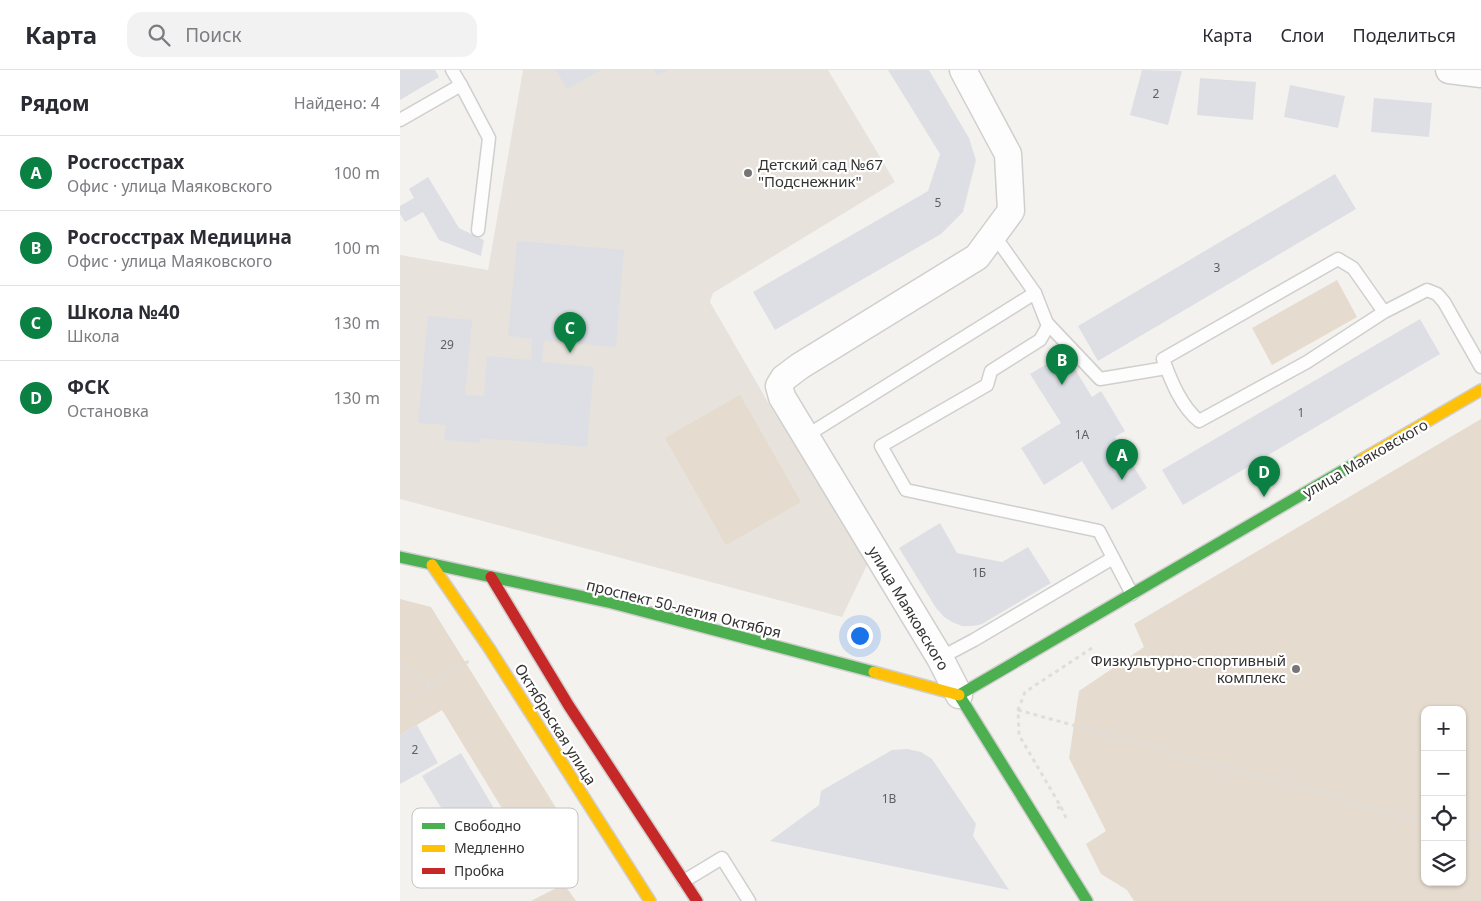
<!DOCTYPE html>
<html lang="ru">
<head>
<meta charset="utf-8">
<style>
	:root { --surface:#fff; --page:#f2f2f3; --text:#2b2b33; --muted:#7c7c81; --line:#e1e1e2; --accent:#0b8043 }
	body { margin:0; font-family:"Noto Sans",sans-serif; background:var(--page); color:var(--text) }
	.controls { position:absolute; right:15px; bottom:15px; display:grid; overflow:hidden; border-radius:10px; box-shadow:0 1px 4px #0004 }
	.controls button { width:45px; height:45px; display:grid; place-items:center; padding:0; border:0; border-bottom:1px solid var(--line); background:var(--surface); color:var(--text); font:25px sans-serif }
	.you { position:absolute; left:459px; top:565px; width:18px; height:18px; margin:-12px; border:4px solid #fff; border-radius:50%; background:#1a73e8; box-shadow:0 0 0 8px #1a73e833 }
	.badge { display:grid; place-items:center; width:32px; height:32px; border-radius:50%; background:var(--accent); color:#fff; font-size:16px; font-weight:700 }
	.pin { position:absolute; translate:-50% -41px; filter:drop-shadow(0 1px 2px #0008) }
	.pin::after { content:''; position:absolute; top:26px; width:18px; height:15px; background:inherit; clip-path:polygon(0 0,100% 0,50% 100%) }
	.list { margin:0; padding:0; list-style:none }
	h2 { display:flex; justify-content:space-between; align-items:center; height:65px; margin:0; padding:0 20px; font-size:21px }
	h2 small { font-size:16px; font-weight:400; color:var(--muted) }
	.list li { display:grid; grid-template-columns:32px 1fr auto; gap:15px; align-items:center; box-sizing:border-box; height:75px; padding:0 20px; border-top:1px solid var(--line) }
	.list b { display:block; font-size:19px; white-space:nowrap }
	.list p { margin:0; font-size:16px; white-space:nowrap; color:var(--muted) }
	.list em { font-size:16px; font-style:normal; color:var(--muted) }
	.icon { flex:none; width:28px; height:28px; fill:none; stroke:currentColor; stroke-width:2; stroke-linecap:round; stroke-linejoin:round }
	.map { position:relative; flex:none; width:1081px; height:831px; overflow:hidden }
	header { display:flex; align-items:center; gap:30px; box-sizing:border-box; height:70px; padding:0 25px; background:var(--surface); border-bottom:1px solid var(--line) }
	header strong { font-size:24px }
	nav { display:flex; gap:28px; margin-inline-start:auto; font-size:18px }
	.search { width:350px; height:45px; background:var(--page); display:flex; align-items:center; gap:12px; box-sizing:border-box; padding:0 18px; border-radius:15px; color:var(--muted); font-size:19px }
	main { display:flex }
	aside { flex:1; background:var(--surface) }
	.map>svg:first-child { display:block }
	.built { fill:#e7e2db }
	.green { fill:#e5dbce; fill-rule:evenodd }
	.building { fill:#dedfe5 }
	.lines { fill:none; stroke-linecap:round; stroke-linejoin:round }
	.lane-casing { stroke:#d0cfce; stroke-width:15 }
	.street-casing { stroke:#d0cfce; stroke-width:29 }
	.fast-casing { stroke:#d0cfce; stroke-width:14 }
	.slow-casing { stroke:#d0cfce; stroke-width:14 }
	.jam-casing { stroke:#d0cfce; stroke-width:14 }
	.path { stroke:#dededd; stroke-width:3; stroke-dasharray:4 4; stroke-linecap:butt }
	.lane { stroke:#fdfdfd; stroke-width:12 }
	.street { stroke:#fdfdfd; stroke-width:26 }
	.fast { stroke:#4caf50; stroke-width:11 }
	.slow { stroke:#ffc107; stroke-width:11 }
	.jam { stroke:#c62828; stroke-width:11 }
	.poi-dot { fill:#777674; stroke:#fff; stroke-width:2 }
	.labels { text-anchor:middle; dominant-baseline:central; stroke-width:4.5; stroke-linejoin:round; paint-order:stroke }
	.number-label { font-size:12px; fill:#5f5f60 }
	.poi-label { font-size:15px; fill:#343332; stroke:#fff; text-anchor:start }
	.street-label { font-size:15px; fill:#343332; stroke:#fff }
	.key { fill:#fff; stroke:#c2c2c2; stroke-width:1 }
	.key-label { font-size:14px; fill:#343332 }
</style>
</head>
<body>
<header>
<strong>Карта</strong>
<div class="search"><svg class="icon" aria-label="search" viewBox="0 0 24 24"><circle cx="10" cy="10" r="6"/><path d="M15 15l6 6"/></svg>Поиск</div>
<nav><a>Карта</a><a>Слои</a><a>Поделиться</a></nav>
</header>
<main>
<aside>
<h2>Рядом<small>Найдено: 4</small></h2>
<ul class="list">
<li><span class="badge">A</span><div><b>Росгосстрах</b><p>Офис · улица Маяковского</p></div><em>100 m</em></li>
<li><span class="badge">B</span><div><b>Росгосстрах Медицина</b><p>Офис · улица Маяковского</p></div><em>100 m</em></li>
<li><span class="badge">C</span><div><b>Школа №40</b><p>Школа</p></div><em>130 m</em></li>
<li><span class="badge">D</span><div><b>ФСК</b><p>Остановка</p></div><em>130 m</em></li>
</ul>
</aside>
<div class="map">
<svg width="1081" height="831" viewBox="0 0 1081 831">
	<rect width="100%" height="100%" fill="#f4f2ef"/>
	<!-- built -->
	<polygon class="built" points="123,0 428,0 495,112 313,223 310,232 369,334 468,493 442,547 0,429 0,185 88,200"/>
	<!-- green -->
	<g class="green">
		<polygon points="937,210 957,247 872,295 852,258"/>
		<polygon points="340,325 401,432 326,475 265,368"/>
		<path d="M1081 349V831H734L727 820 701 804 686 774 706 761 669 688 679 621 744 577 734 554ZM1025 640H1062V812H1025Z"/>
		<polygon points="0,529 31,537 176,770 136,794 42,640 0,665"/>
		<polygon points="164,814 176,831 131,831"/>
	</g>
	<!-- building -->
	<g class="building">
		<polygon points="0,0 35,0 39,7 0,30"/>
		<polygon points="156,0 201,0 167,19"/>
		<polygon points="254,0 268,0 257,6"/>
		<polygon points="488,0 529,0 569,68 576,90 563,142 541,164 375,260 353,222 528,121 540,84"/>
		<polygon points="742,0 782,1 768,55 730,45"/>
		<polygon points="800,8 856,12 853,50 797,45"/>
		<polygon points="890,15 945,26 938,58 884,47"/>
		<polygon points="974,28 1032,33 1029,67 971,62"/>
		<polygon points="935,104 956,139 698,291 678,256"/>
		<polygon points="28,107 59,158 84,170 81,186 39,170 23,142 5,152 0,144 0,136 14,128 9,119"/>
		<polygon points="117,171 224,180 216,277 144,271 142,292 194,297 187,377 81,368 80,373 44,370 46,355 18,353 28,246 72,250 65,325 84,326 87,286 131,290 132,269 108,266"/>
		<polygon points="1020,249 1040,284 783,435 762,400"/>
		<polygon points="665,283 692,327 701,321 725,361 715,367 747,418 712,440 682,391 644,415 621,378 661,353 630,304"/>
		<polygon points="540,453 557,483 602,492 628,477 651,513 582,554 573,556 562,556 552,552 544,547 536,538 499,478"/>
		<polygon points="17,655 38,693 0,714 0,665"/>
		<polygon points="507,679 521,682 532,689 576,754 573,766 609,820 370,771 419,735 421,721 492,680"/>
		<polygon points="61,683 125,790 85,811 22,706"/>
	</g>
	<g class="lines">
		<!-- lane casing -->
		<g class="lane-casing">
			<g id="lane">
				<polyline points="61,15 89,68 78,160"/>
				<polyline points="0,50 61,15 52,0"/>
				<polyline points="594,165 635,223"/>
				<path d="M984 242 953 198 938 189 763 289C771 311 781 336 799 351L907 292 984 242 1027 220 1037 224 1044 232 1081 297"/>
				<polyline points="647,253 700,309 766,298"/>
				<polyline points="406,366 635,223 648,256 640,270 591,301 587,315 481,376 506,420 699,461 732,524"/>
				<polyline points="540,588 574,570 713,488"/>
				<polyline points="284,811 322,788 349,831"/>
			</g>
		</g>
		<!-- street casing -->
		<g class="street-casing">
			<g id="street">
				<polyline points="1049,0 1081,4"/>
				<polyline points="559,625 540,588 382,327 379,316 384,308 400,296 577,187 611,141 608,84 563,0"/>
			</g>
		</g>
		<!-- fast casing -->
		<g class="fast-casing">
			<g id="fast">
				<polyline points="0,487 212,533 474,602"/>
				<polyline points="559,625 961,390"/>
				<polyline points="559,625 687,831"/>
			</g>
		</g>
		<!-- slow casing -->
		<g class="slow-casing">
			<g id="slow">
				<polyline points="961,390 1081,320"/>
				<polyline points="32,495 89,578 250,831"/>
				<polyline points="474,602 559,625"/>
			</g>
		</g>
		<!-- jam casing -->
		<g class="jam-casing">
			<polyline id="jam" points="91,507 169,636 297,831"/>
		</g>
		<!-- path -->
		<g class="path">
			<polyline points="0,594 31,614 0,632"/>
			<polyline points="31,614 69,591"/>
			<polyline points="618,640 1025,752"/>
			<polyline points="661,737 667,750"/>
			<polyline points="657,738 661,737 619,665 618,640 625,622 692,578"/>
			<polyline points="1062,762 1081,768"/>
		</g>
		<!-- lane -->
		<use href="#lane" class="lane"/>
		<!-- street -->
		<use href="#street" class="street"/>
		<!-- fast -->
		<use href="#fast" class="fast"/>
		<!-- slow -->
		<use href="#slow" class="slow"/>
		<!-- jam -->
		<use href="#jam" class="jam"/>
	</g>
	<!-- markers -->
	<g class="poi-dot">
		<circle cx="348" cy="103" r="5"/>
		<circle cx="896" cy="599" r="5"/>
	</g>
	<g class="labels">
		<!-- number labels -->
		<g class="number-label">
			<text x="756" y="23">2</text>
			<text x="538" y="132">5</text>
			<text x="817" y="197">3</text>
			<text x="47" y="274">29</text>
			<text x="901" y="342">1</text>
			<text x="682" y="364">1А</text>
			<text x="579" y="502">1Б</text>
			<text x="15" y="679">2</text>
			<text x="489" y="728">1В</text>
		</g>
		<!-- poi labels -->
		<g class="poi-label">
			<text x="358" y="94">Детский сад №67<tspan x="358" dy="17">"Подснежник"</tspan></text>
			<text x="886" y="590" text-anchor="end">Физкультурно-спортивный<tspan x="886" dy="17">комплекс</tspan></text>
		</g>
		<!-- street labels -->
		<g class="street-label">
			<text transform="translate(965 388) rotate(-30)">улица Маяковского</text>
			<text transform="translate(284 538) rotate(14)">проспект 50-летия Октября</text>
			<text transform="translate(509 538) rotate(59)">улица Маяковского</text>
			<text transform="translate(156 654) rotate(58)">Октябрьская улица</text>
		</g>
	</g>
	<!-- legend -->
	<rect x="12" y="738" width="166" height="80" rx="8" class="key"/>
	<rect x="22" y="753" width="23" height="6" fill="#4caf50"/>
	<rect x="22" y="775" width="23" height="7" fill="#ffc107"/>
	<rect x="22" y="798" width="23" height="6" fill="#c62828"/>
	<g class="key-label">
		<text x="54" y="761">Свободно</text>
		<text x="54" y="783">Медленно</text>
		<text x="54" y="806">Пробка</text>
	</g>
</svg>
<div class="controls">
<button>+</button>
<button>−</button>
<button><svg class="icon" aria-label="locate" viewBox="0 0 24 24"><circle cx="12" cy="12" r="6"/><path d="M12 2v4M12 18v4M2 12h4M18 12h4"/></svg></button>
<button><svg class="icon" aria-label="layers" viewBox="0 0 24 24"><path d="M12 4l9 5-9 5-9-5zM3 14l9 5 9-5"/></svg></button>
</div>
<div class="you"></div>
<div class="pin badge" style="left:722px;top:410px">A</div>
<div class="pin badge" style="left:662px;top:315px">B</div>
<div class="pin badge" style="left:170px;top:283px">C</div>
<div class="pin badge" style="left:864px;top:427px">D</div>
</div>
</main>
</body>
</html>
